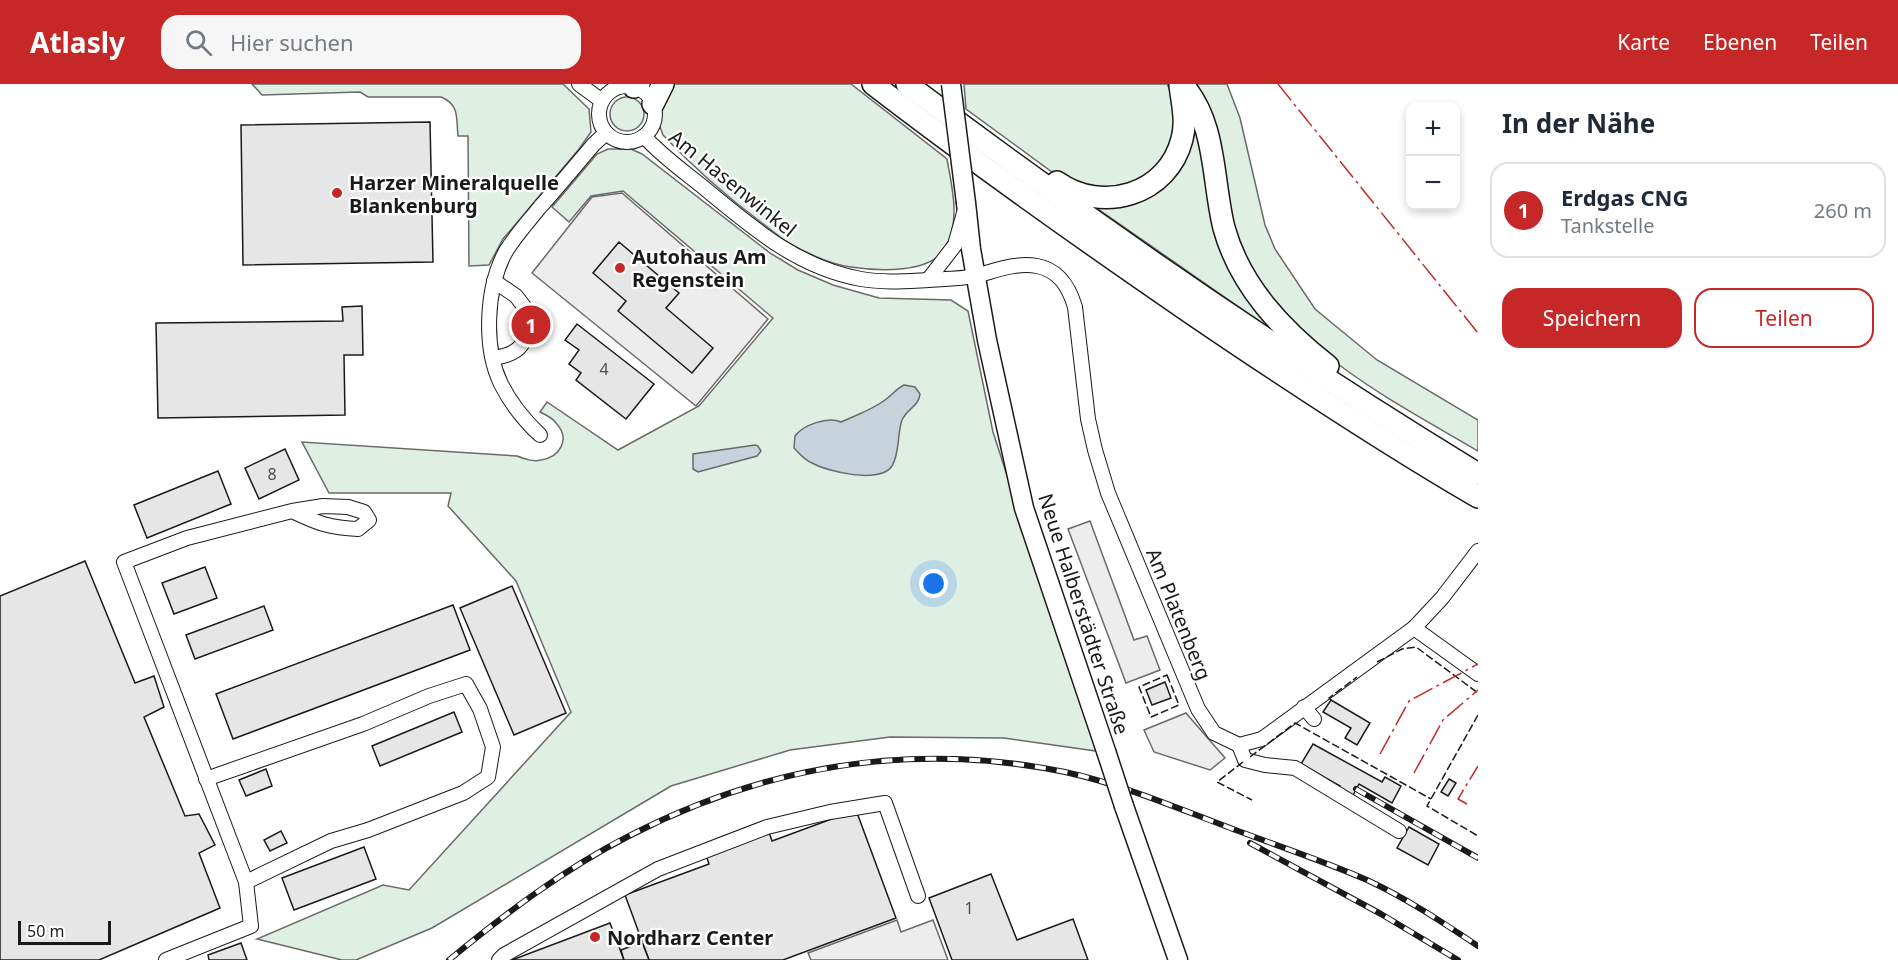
<!DOCTYPE html>
<html lang="de">
<head>
<meta charset="utf-8">
<style>
	:root { --surface:#fff; --page:#f6f6f7; --text:#1f2937; --muted:#747a83; --line:#e0e1e3; --accent:#c62828 }
	body { margin:0; font-family:"Noto Sans",sans-serif; background:var(--page); color:var(--text) }
	.controls { position:absolute; right:18px; top:18px; display:grid; overflow:hidden; border-radius:12px; box-shadow:0 3px 9px #0003 }
	.controls button { width:54px; height:54px; display:grid; place-items:center; padding:0; border:0; border-bottom:2px solid var(--line); background:var(--surface); color:var(--text); font:30px sans-serif }
	.scale { position:absolute; left:18px; bottom:15px; width:93px; box-sizing:border-box; padding-left:6px; border:3px solid #1a1a1a; border-top:0; font-size:16px; line-height:21px; white-space:nowrap; color:#1a1a1a; -webkit-text-stroke:4px #fff; paint-order:stroke }
	.you { position:absolute; left:934px; top:500px; width:21px; height:21px; margin:-15px; border:4px solid #fff; border-radius:50%; background:#1a73e8; box-shadow:0 0 0 9px #1a73e833 }
	.badge { display:grid; place-items:center; width:39px; height:39px; border-radius:50%; background:var(--accent); color:#fff; font-size:20px; font-weight:700 }
	.pin { position:absolute; translate:-50% -50%; border:3px solid #fff; box-shadow:0 2px 6px #0006 }
	.list { margin:0; padding:0; list-style:none }
	h2 { display:flex; justify-content:space-between; align-items:center; height:78px; margin:0; padding:0 24px; font-size:26px }
	h2 small { font-size:20px; font-weight:400; color:var(--muted) }
	.list li { display:grid; grid-template-columns:39px 1fr auto; gap:18px; align-items:center; box-sizing:border-box; height:96px; margin:0 12px 12px; padding:0 12px; border:2px solid var(--line); border-radius:18px }
	.list b { display:block; font-size:22px; white-space:nowrap }
	.list p { margin:0; font-size:20px; white-space:nowrap; color:var(--muted) }
	.list em { font-size:20px; font-style:normal; color:var(--muted) }
	.actions { display:flex; gap:12px; padding:18px 24px }
	.actions a { flex:1; padding:14px 0; border:2px solid var(--accent); border-radius:18px; text-align:center; font-size:21px; color:var(--accent) }
	.actions .main { background:var(--accent); color:#fff }
	.icon { flex:none; width:33px; height:33px; fill:none; stroke:currentColor; stroke-width:2; stroke-linecap:round; stroke-linejoin:round }
	.map { position:relative; flex:none; width:1478px; height:876px; overflow:hidden }
	header { display:flex; align-items:center; gap:36px; box-sizing:border-box; height:84px; padding:0 30px; background:var(--accent); color:#fff }
	header strong { font-size:28px }
	nav { display:flex; gap:33px; margin-inline-start:auto; font-size:21px }
	.search { width:420px; height:54px; background:var(--page); display:flex; align-items:center; gap:15px; box-sizing:border-box; padding:0 21px; border-radius:18px; color:var(--muted); font-size:22px }
	main { display:flex }
	aside { flex:1; background:var(--surface) }
	.map>svg:first-child { display:block }
	.green { fill:#e0efe3; stroke:#6a6a6a; stroke-width:1.5 }
	.parking { fill:#ededed; stroke:#6a6a6a; stroke-width:1.5 }
	.water { fill:#c6d2dc; stroke:#6a6a6a; stroke-width:1.5 }
	.building { fill:#e6e6e6; stroke:#1a1a1a; stroke-width:1.5 }
	.lines { fill:none; stroke-linecap:round; stroke-linejoin:round }
	.minor-casing { stroke:#1a1a1a; stroke-width:16 }
	.major-casing { stroke:#1a1a1a; stroke-width:21 }
	.highway-casing { stroke:#1a1a1a; stroke-width:24 }
	.minor { stroke:#fff; stroke-width:14 }
	.major { stroke:#fff; stroke-width:18 }
	.highway { stroke:#fff; stroke-width:21 }
	.rail-casing { stroke:#1a1a1a; stroke-width:6 }
	.rail { stroke:#fff; stroke-width:4; stroke-dasharray:11; stroke-linecap:butt }
	.major-bridge-casing { stroke:#1a1a1a; stroke-width:21; stroke-linecap:butt }
	.major-bridge { stroke:#fff; stroke-width:18 }
	.fence { stroke:#1a1a1a; stroke-width:1.5; stroke-dasharray:8 3; stroke-linecap:butt }
	.power { stroke:#c62828; stroke-width:1.5; stroke-dasharray:21 4.5 3 4.5; stroke-linecap:butt }
	.poi-dot { fill:#c62828; stroke:#fff; stroke-width:2 }
	.labels { text-anchor:middle; dominant-baseline:central; stroke-width:4.5; stroke-linejoin:round; paint-order:stroke }
	.number-label { font-size:16px; fill:#4d4d4d }
	.poi-label { font-size:20px; font-weight:bold; fill:#1a1a1a; stroke:#fff; text-anchor:start }
	.street-label { font-size:20px; fill:#1a1a1a; stroke:#fff }
</style>
</head>
<body>
<header>
<strong>Atlasly</strong>
<div class="search"><svg class="icon" aria-label="search" viewBox="0 0 24 24"><circle cx="10" cy="10" r="6"/><path d="M15 15l6 6"/></svg>Hier suchen</div>
<nav><a>Karte</a><a>Ebenen</a><a>Teilen</a></nav>
</header>
<main>
<div class="map">
<svg width="1478" height="876" viewBox="0 0 1478 876">
	<rect width="100%" height="100%" fill="#fff"/>
	<!-- green -->
	<g class="green">
		<path d="M252 0H563L589 25 591 48 579 65 503 155 489 181 469 182 468 52H458C456 34 460 21 441 13H368L360 8 262 11Z"/>
		<path d="M671 0H851L947 75C952 104 961 137 945 164 931 190 877 187 851 183 832 181 809 170 792 161 781 155 772 146 762 139 727 113 693 83 663 51L660 43 661 19Z"/>
		<path d="M964 0H1167C1187 38 1172 54 1157 89L1115 108 1063 96 966 25Z"/>
		<path d="M1195 0H1227L1240 34 1265 141 1275 165 1315 225 1377 276 1478 336V367C1398 320 1300 271 1252 188 1237 163 1231 133 1224 106 1214 70 1204 35 1195 0Z"/>
		<circle cx="627" cy="30" r="17"/>
		<polygon points="1189,23 1209,84 1272,238 1269,244 1098,125 1100,120 1162,103"/>
		<path d="M608 65H631L642 70 770 169 798 186 833 201 879 214 951 216 968 227 993 348 1096 667 1004 654 890 653 790 666 671 702 432 844 356 876H342L257 855 383 801 409 806 571 628 516 497 448 422 451 409H329L302 358 517 372C525 375 533 378 541 376 560 373 571 355 556 339 553 334 546 331 540 328L547 318 618 366 699 322 773 234 623 107 591 112 569 138 552 123 597 70Z"/>
	</g>
	<!-- parking -->
	<g class="parking">
		<polygon points="622,109 768,235 696,322 532,189 592,113"/>
		<polygon points="1090,437 1134,556 1147,552 1160,586 1126,599 1068,445"/>
		<polygon points="1186,629 1225,674 1210,686 1154,668 1144,646"/>
		<polygon points="897,836 901,848 933,836 948,876 811,876 808,869"/>
	</g>
	<!-- water -->
	<g class="water">
		<path d="M904 301 915 303 920 310C919 322 907 325 902 336 897 350 900 369 892 382 880 400 828 388 812 379 804 376 800 370 794 364L795 352C803 341 828 332 841 338 856 331 872 326 885 316 892 311 896 305 904 301Z"/>
		<polygon points="755,361 758,362 761,367 757,372 698,388 693,385 693,370"/>
	</g>
	<!-- building -->
	<g class="building">
		<polygon points="430,38 433,178 243,181 241,41"/>
		<polygon points="619,158 679,209 666,224 713,264 692,289 618,227 626,217 593,189"/>
		<polygon points="362,222 363,271 344,271 345,331 158,334 156,239 343,237 342,223"/>
		<polygon points="577,240 654,300 626,335 576,296 581,289 569,280 579,266 565,256"/>
		<polygon points="285,365 299,396 259,415 245,384"/>
		<polygon points="218,387 231,420 147,454 134,421"/>
		<polygon points="85,477 135,599 154,592 164,623 144,633 185,732 199,730 215,761 199,769 220,824 99,876 0,876 0,512"/>
		<polygon points="205,483 217,514 174,530 162,499"/>
		<polygon points="512,502 566,629 514,651 460,524"/>
		<polygon points="453,521 470,566 233,655 216,610"/>
		<polygon points="264,522 273,546 195,575 186,551"/>
		<polygon points="1165,598 1171,614 1152,621 1146,606"/>
		<polygon points="1331,616 1370,639 1357,661 1345,654 1351,644 1323,628"/>
		<polygon points="454,628 462,648 380,682 372,662"/>
		<polygon points="1313,660 1382,698 1385,693 1401,702 1392,719 1359,700 1351,715 1337,707 1340,702 1301,680"/>
		<polygon points="266,685 272,702 246,712 239,696"/>
		<polygon points="1449,695 1456,699 1448,712 1441,708"/>
		<polygon points="856,726 896,834 783,876 649,876 625,811 709,780 706,771 769,748 772,757"/>
		<polygon points="1409,743 1439,760 1428,781 1397,764"/>
		<polygon points="281,747 287,759 270,767 264,756"/>
		<polygon points="364,763 376,795 294,826 282,794"/>
		<polygon points="991,790 1017,856 1073,835 1088,876 952,876 929,814"/>
		<polygon points="610,839 624,876 512,876"/>
		<polygon points="642,858 649,876 624,876 621,866"/>
		<polygon points="241,859 247,876 209,876 208,871"/>
	</g>
	<g class="lines">
		<!-- minor casing -->
		<g class="minor-casing">
			<g id="minor">
				<polyline points="579,0 602,17"/>
				<circle cx="627" cy="30" r="28"/>
				<path d="M644 52C660 71 690 92 709 108 756 147 800 184 861 195 884 199 907 197 929 196 944 195 960 195 975 192 995 187 1016 178 1037 182 1059 186 1069 203 1075 223L1088 335 1095 366 1108 409 1198 625 1214 649 1239 661 1262 655 1414 544 1442 514 1478 467"/>
				<polyline points="928,196 955,161 964,129"/>
				<path d="M493 274C524 270 526 258 529 229L516 212 494 197"/>
				<path d="M540 351C524 336 511 320 501 300 483 263 486 203 506 167 516 151 528 138 540 123 558 103 576 81 594 60L606 49"/>
				<polyline points="1414,544 1478,590"/>
				<polyline points="1304,623 1314,635"/>
				<polyline points="1239,661 1245,676 1265,681 1295,684 1399,747"/>
				<polyline points="206,695 363,640 429,612 466,600 480,625 493,663 488,693 463,709 368,746 331,757 246,798"/>
				<path d="M166 876 251 842 246 798 124 478 187 454 292 427 323 422 348 423 364 428 369 436 358 445C330 444 317 439 292 427"/>
				<polyline points="499,876 504,871 658,785 767,743 830,728 885,719 918,812"/>
			</g>
		</g>
		<!-- major casing -->
		<g class="major-casing">
			<g id="major">
				<polyline points="966,119 971,165 987,256 1024,424 1106,667"/>
				<polyline points="1124,722 1178,876"/>
			</g>
		</g>
		<!-- highway casing -->
		<g class="highway-casing">
			<g id="highway">
				<path d="M873 0C977 80 1083 155 1191 229 1285 293 1380 356 1478 413"/>
				<path d="M907 0C1091 139 1281 270 1478 390"/>
				<path d="M1182 0C1217 39 1212 96 1224 144 1240 202 1282 246 1328 282"/>
				<polyline points="634,3 639,0"/>
				<polyline points="653,20 663,0"/>
				<path d="M1057 98C1102 130 1168 111 1182 55 1187 37 1182 19 1180 1"/>
			</g>
		</g>
		<!-- minor -->
		<use href="#minor" class="minor"/>
		<!-- major -->
		<use href="#major" class="major"/>
		<!-- highway -->
		<use href="#highway" class="highway"/>
		<!-- rail casing -->
		<g class="rail-casing">
			<g id="rail">
				<polyline points="1356,705 1478,774"/>
				<polyline points="1250,759 1381,830 1458,876"/>
				<path d="M449 876C505 830 564 785 629 752 767 681 913 657 1065 688 1120 700 1172 722 1225 742 1272 760 1321 776 1367 796 1406 814 1442 838 1478 862"/>
			</g>
		</g>
		<!-- rail -->
		<use href="#rail" class="rail"/>
		<!-- major-bridge casing -->
		<g class="major-bridge-casing">
			<g id="major-bridge">
				<polyline points="951,0 966,119"/>
				<polyline points="1106,667 1124,722"/>
			</g>
		</g>
		<!-- major-bridge -->
		<use href="#major-bridge" class="major-bridge"/>
		<!-- fence -->
		<g class="fence">
			<polyline points="1377,578 1402,565 1416,563 1478,609"/>
			<polygon points="1167,591 1179,621 1151,633 1139,603"/>
			<polyline points="1331,616 1329,614 1357,593"/>
			<polyline points="1478,631 1427,722 1478,752"/>
			<polyline points="1250,673 1295,639 1431,715"/>
			<polyline points="1243,678 1217,698 1252,716"/>
		</g>
		<!-- power -->
		<g class="power">
			<polyline points="1278,0 1478,249"/>
			<polyline points="1380,670 1409,617 1478,580"/>
			<polyline points="1414,689 1443,636 1478,606"/>
			<polyline points="1467,720 1458,715 1478,682"/>
		</g>
	</g>
	<!-- markers -->
	<g class="poi-dot">
		<circle cx="337" cy="109" r="6"/>
		<circle cx="620" cy="184" r="6"/>
		<circle cx="595" cy="853" r="6"/>
	</g>
	<g class="labels">
		<!-- number labels -->
		<g class="number-label">
			<text x="604" y="285">4</text>
			<text x="272" y="390">8</text>
			<text x="969" y="824">1</text>
		</g>
		<!-- poi labels -->
		<g class="poi-label">
			<text x="349" y="98">Harzer Mineralquelle<tspan x="349" dy="23">Blankenburg</tspan></text>
			<text x="632" y="172">Autohaus Am<tspan x="632" dy="23">Regenstein</tspan></text>
			<text x="607" y="853">Nordharz Center</text>
		</g>
		<!-- street labels -->
		<g class="street-label">
			<text transform="translate(733 99) rotate(39)">Am Hasenwinkel</text>
			<text transform="translate(1084 530) rotate(72)">Neue Halberstädter Straße</text>
			<text transform="translate(1179 530) rotate(68)">Am Platenberg</text>
		</g>
	</g>
</svg>
<div class="controls">
<button>+</button>
<button>−</button>
</div>
<div class="scale">50 m</div>
<div class="you"></div>
<div class="pin badge" style="left:531px;top:241px">1</div>
</div>
<aside>
<h2>In der Nähe<small></small></h2>
<ul class="list">
<li><span class="badge">1</span><div><b>Erdgas CNG</b><p>Tankstelle</p></div><em>260 m</em></li>
</ul>
<div class="actions"><a class="main">Speichern</a><a>Teilen</a></div>
</aside>
</main>
</body>
</html>
